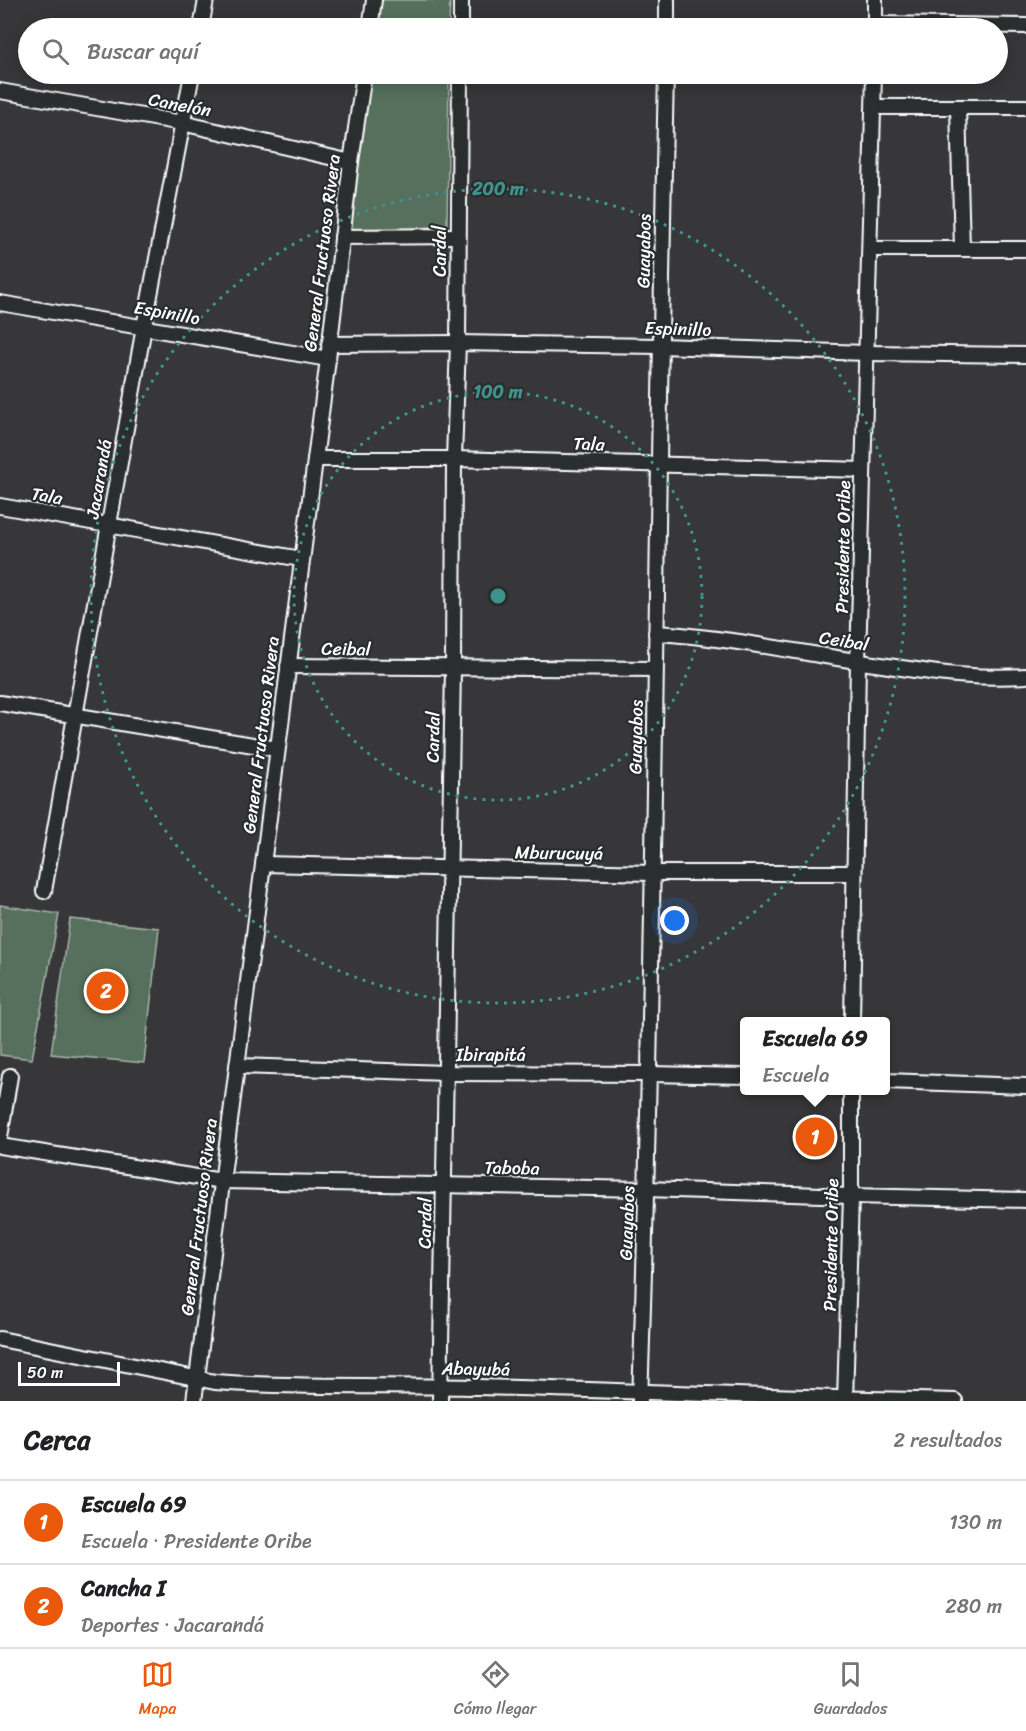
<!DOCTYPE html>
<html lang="es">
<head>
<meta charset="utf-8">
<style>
	:root { --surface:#fff; --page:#f6f6f6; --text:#202124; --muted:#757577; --line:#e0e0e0; --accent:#ea580c }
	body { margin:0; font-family:Sriracha,sans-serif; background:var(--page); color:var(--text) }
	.scale { position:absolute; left:18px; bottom:15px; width:102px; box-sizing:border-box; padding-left:6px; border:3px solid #fff; border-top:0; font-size:16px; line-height:21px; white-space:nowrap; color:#fff; -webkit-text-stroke:4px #2a2d2e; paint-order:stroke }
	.you { position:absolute; left:675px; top:921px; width:21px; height:21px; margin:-15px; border:4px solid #fff; border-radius:50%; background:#1a73e8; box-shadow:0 0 0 9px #1a73e833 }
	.badge { display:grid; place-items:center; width:39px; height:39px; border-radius:50%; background:var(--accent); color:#fff; font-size:20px; font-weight:700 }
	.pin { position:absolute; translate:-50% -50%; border:3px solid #fff; box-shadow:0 2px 6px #0006 }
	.popup { position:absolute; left:740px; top:1017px; width:150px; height:78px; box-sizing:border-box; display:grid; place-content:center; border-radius:6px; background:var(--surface); filter:drop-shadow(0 2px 4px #0005); font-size:20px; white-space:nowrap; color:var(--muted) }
	.popup b { font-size:22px; color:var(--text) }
	.popup::after { content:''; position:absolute; left:50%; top:100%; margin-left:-12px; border:12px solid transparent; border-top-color:var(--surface) }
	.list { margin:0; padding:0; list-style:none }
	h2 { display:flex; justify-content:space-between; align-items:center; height:78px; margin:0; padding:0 24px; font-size:26px }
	h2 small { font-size:20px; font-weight:400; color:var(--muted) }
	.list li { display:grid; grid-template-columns:39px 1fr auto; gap:18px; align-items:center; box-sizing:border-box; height:84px; padding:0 24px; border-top:2px solid var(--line) }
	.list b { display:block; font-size:22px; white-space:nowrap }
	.list p { margin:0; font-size:20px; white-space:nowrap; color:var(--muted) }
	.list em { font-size:20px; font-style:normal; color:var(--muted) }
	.icon { flex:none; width:33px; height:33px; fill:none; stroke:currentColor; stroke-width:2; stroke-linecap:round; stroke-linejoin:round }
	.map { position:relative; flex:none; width:1026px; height:1401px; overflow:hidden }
	.search { position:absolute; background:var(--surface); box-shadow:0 3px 15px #0003; left:18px; right:18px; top:18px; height:66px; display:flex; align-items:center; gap:15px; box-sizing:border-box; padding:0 21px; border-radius:33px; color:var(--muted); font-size:22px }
	.sheet { height:246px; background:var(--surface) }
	nav { display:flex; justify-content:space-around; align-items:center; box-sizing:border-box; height:84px; border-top:2px solid var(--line); background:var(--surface); font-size:16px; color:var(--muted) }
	nav a { display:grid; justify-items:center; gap:3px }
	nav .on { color:var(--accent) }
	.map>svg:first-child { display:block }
	.green { fill:#566f5d; stroke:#aab7ae; stroke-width:1.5 }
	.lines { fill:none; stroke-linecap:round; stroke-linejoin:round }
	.minor-casing { stroke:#fff; stroke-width:18 }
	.minor { stroke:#2a2d2e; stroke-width:14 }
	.ring { fill:none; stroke:#3f918b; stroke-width:3; stroke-dasharray:3 6 }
	.labels { text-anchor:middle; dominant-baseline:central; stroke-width:4.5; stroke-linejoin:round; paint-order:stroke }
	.street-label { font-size:18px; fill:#fff; stroke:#2a2d2e }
	.centre { fill:#3f918b; stroke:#2a2d2e; stroke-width:3 }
	.ring-label { font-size:18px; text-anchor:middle; font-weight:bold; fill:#3f918b; stroke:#2a2d2e; stroke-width:4.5; stroke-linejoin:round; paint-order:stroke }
</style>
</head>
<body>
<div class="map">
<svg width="1026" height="1401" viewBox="0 0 1026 1401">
	<rect width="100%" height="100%" fill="#373638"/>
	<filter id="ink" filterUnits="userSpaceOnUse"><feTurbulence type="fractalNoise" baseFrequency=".0167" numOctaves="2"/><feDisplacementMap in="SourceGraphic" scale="12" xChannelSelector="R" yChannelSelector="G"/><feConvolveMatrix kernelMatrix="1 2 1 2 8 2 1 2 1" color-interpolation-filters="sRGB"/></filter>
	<g filter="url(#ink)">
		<!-- green -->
		<g class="green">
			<polygon points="380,0 450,0 449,28 376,28"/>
			<polygon points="370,74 449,74 447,226 348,233"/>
			<polygon points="0,905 59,914 32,1059 0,1055"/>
			<polygon points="70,919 159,928 144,1063 51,1054"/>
		</g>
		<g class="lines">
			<!-- minor casing -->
			<g class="minor-casing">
				<g id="minor">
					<polyline points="875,24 1026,26"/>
					<polyline points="201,28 206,0"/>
					<polyline points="370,28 374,0"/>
					<polyline points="461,28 461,0"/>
					<polyline points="667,28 667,0"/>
					<polyline points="875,28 875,0"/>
					<polyline points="0,91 182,123 351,162"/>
					<polyline points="874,107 1026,107"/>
					<polyline points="958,107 962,249"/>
					<polyline points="342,237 458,236"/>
					<polyline points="870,249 1026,249"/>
					<polyline points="0,303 328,359"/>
					<polyline points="329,344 458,343 660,346 867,353 1026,355"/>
					<polyline points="315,459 454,459 863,470"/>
					<polyline points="0,506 301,559"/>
					<path d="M656 633C736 638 815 656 895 667 941 674 979 679 1026 676"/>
					<polyline points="288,666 655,669"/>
					<polyline points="0,703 277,749"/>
					<polyline points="263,864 652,873 854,873"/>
					<polyline points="44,891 144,327 192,74"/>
					<polyline points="852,1022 858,662 874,74"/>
					<polyline points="237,1066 446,1073 650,1074 744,1076"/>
					<polyline points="886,1081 1026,1086"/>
					<polyline points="0,1137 10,1076"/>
					<polyline points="0,1146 222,1181 646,1189 851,1196 1026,1200"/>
					<path d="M0 1339 215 1382 230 1383C313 1388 396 1385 479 1387 638 1391 796 1398 955 1401"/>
					<polyline points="194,1401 328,359 351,162 364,74"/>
					<polyline points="440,1401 453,668 454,459 458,343 460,74"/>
					<path d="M640 1401C655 959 656 516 666 74"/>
					<polyline points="845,1401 851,1196 851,1090"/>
				</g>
			</g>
			<!-- minor -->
			<use href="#minor" class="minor"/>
		</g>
	</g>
	<!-- distance rings -->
	<g class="ring">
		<circle cx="498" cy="596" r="204"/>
		<circle cx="498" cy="596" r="407"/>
	</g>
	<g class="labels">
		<!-- street labels -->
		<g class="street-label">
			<text transform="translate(180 105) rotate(11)">Canelón</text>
			<text transform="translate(440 251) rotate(-90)">Cardal</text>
			<text transform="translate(644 251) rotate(-89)">Guayabos</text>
			<text transform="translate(322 253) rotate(-83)">General Fructuoso Rivera</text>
			<text transform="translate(167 313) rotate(10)">Espinillo</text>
			<text transform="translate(678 329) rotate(2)">Espinillo</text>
			<text transform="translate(589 444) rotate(2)">Tala</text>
			<text transform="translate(99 479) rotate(-80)">Jacarandá</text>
			<text transform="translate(47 496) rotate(10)">Tala</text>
			<text transform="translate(843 547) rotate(-89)">Presidente Oribe</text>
			<text transform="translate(844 641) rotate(9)">Ceibal</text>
			<text transform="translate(346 649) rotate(1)">Ceibal</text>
			<text transform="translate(261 735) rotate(-83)">General Fructuoso Rivera</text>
			<text transform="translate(433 737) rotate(-89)">Cardal</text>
			<text transform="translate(636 737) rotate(-89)">Guayabos</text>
			<text transform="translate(559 853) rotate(1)">Mburucuyá</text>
			<text x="491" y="1055">Ibirapitá</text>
			<text transform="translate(512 1168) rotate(1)">Taboba</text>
			<text transform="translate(199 1217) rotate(-83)">General Fructuoso Rivera</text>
			<text transform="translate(425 1223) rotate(-89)">Cardal</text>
			<text transform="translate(627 1223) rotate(-88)">Guayabos</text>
			<text transform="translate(831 1245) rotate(-89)">Presidente Oribe</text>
			<text transform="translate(476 1369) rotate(1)">Abayubá</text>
		</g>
	</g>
	<circle cx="498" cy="596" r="9" class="centre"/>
	<g class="ring-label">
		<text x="498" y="195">200 m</text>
		<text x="498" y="398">100 m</text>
	</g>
</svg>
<div class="scale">50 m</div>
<div class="you"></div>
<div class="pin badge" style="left:815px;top:1137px">1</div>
<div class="popup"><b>Escuela 69</b>Escuela</div>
<div class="pin badge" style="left:106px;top:991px">2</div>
<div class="search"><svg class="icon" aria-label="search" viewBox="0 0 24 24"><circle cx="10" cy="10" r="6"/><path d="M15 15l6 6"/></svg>Buscar aquí</div>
</div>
<section class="sheet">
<h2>Cerca<small>2 resultados</small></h2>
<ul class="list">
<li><span class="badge">1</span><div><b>Escuela 69</b><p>Escuela · Presidente Oribe</p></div><em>130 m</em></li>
<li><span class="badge">2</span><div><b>Cancha I</b><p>Deportes · Jacarandá</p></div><em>280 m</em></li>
</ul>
</section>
<nav>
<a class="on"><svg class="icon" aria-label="map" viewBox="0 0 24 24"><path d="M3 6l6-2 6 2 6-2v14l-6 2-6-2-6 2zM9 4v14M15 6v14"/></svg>Mapa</a>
<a><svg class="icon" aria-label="directions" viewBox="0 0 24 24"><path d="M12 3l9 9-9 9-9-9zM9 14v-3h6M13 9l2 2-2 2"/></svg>Cómo llegar</a>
<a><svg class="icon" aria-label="saved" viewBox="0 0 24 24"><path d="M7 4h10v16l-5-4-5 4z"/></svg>Guardados</a>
</nav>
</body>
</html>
